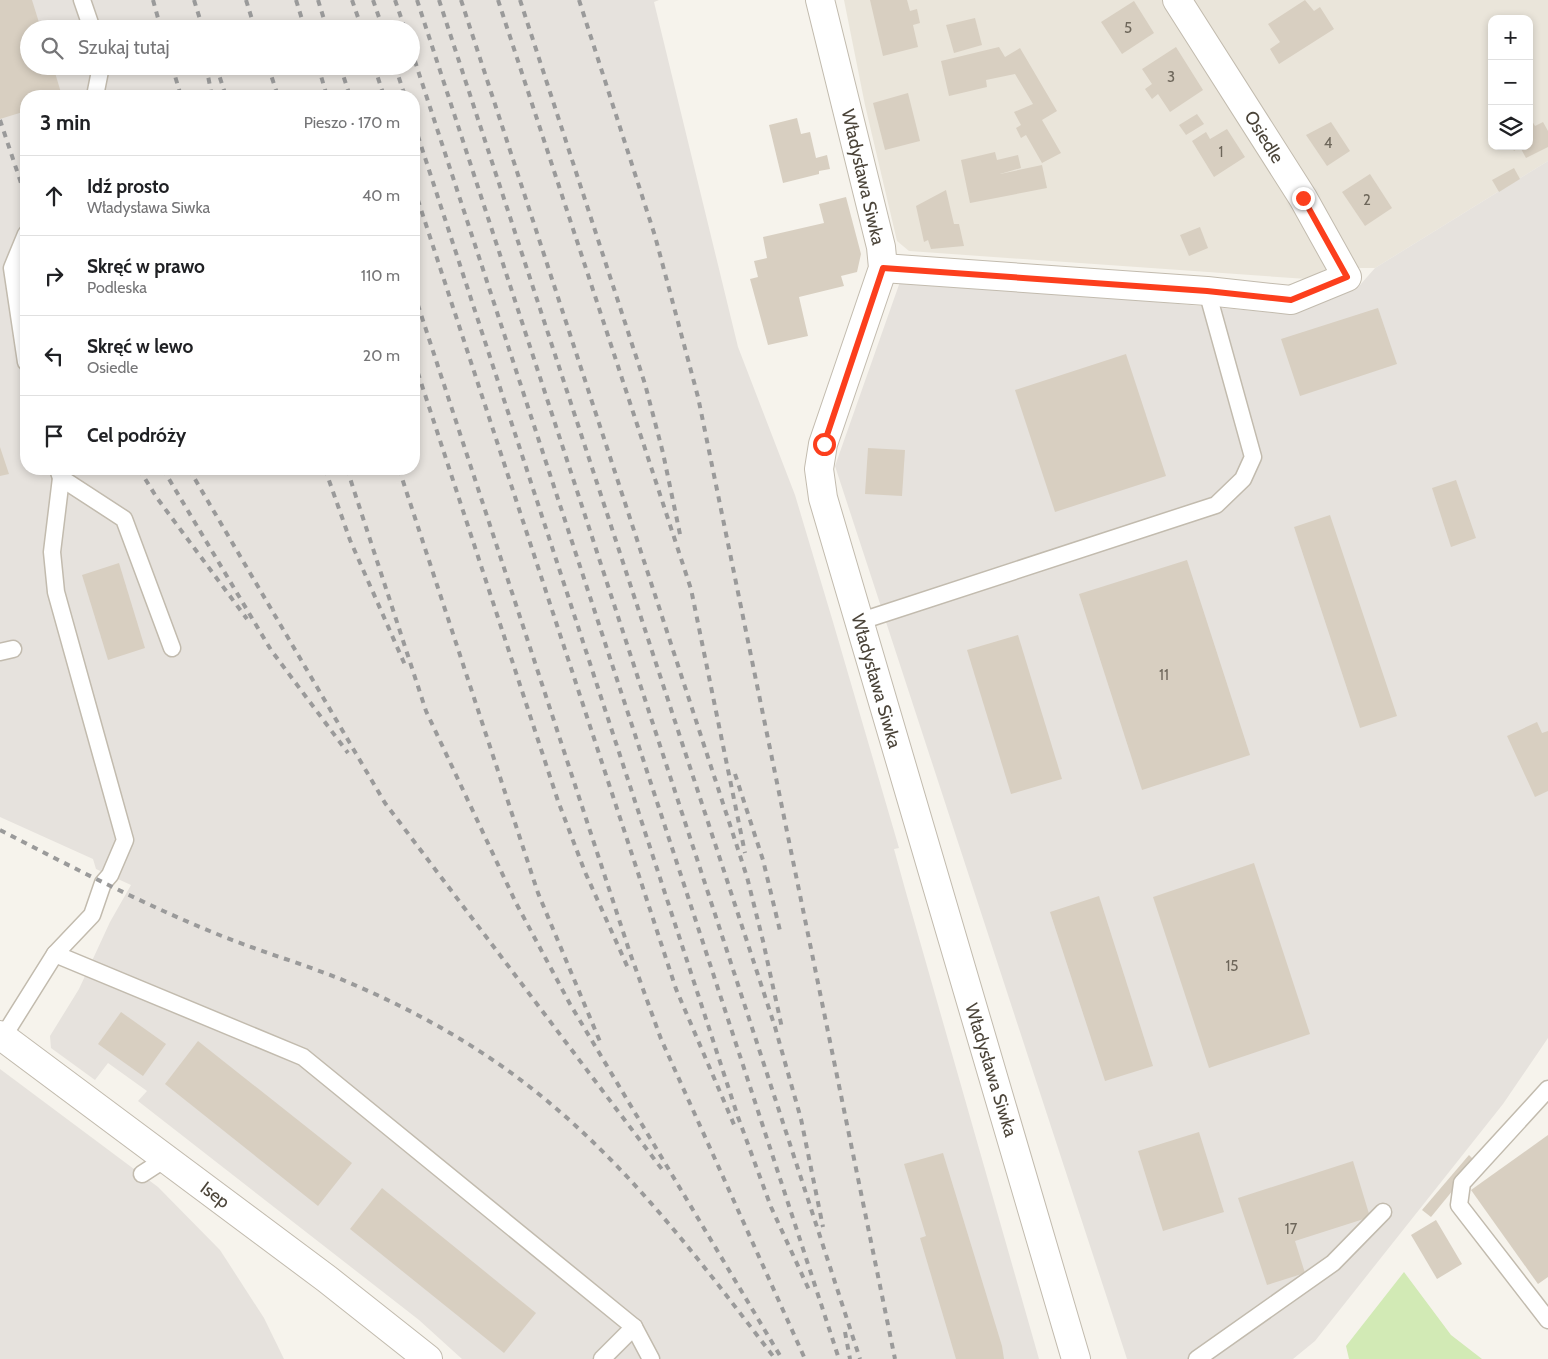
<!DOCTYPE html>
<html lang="pl">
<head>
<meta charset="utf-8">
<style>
	:root { --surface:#fff; --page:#f2f2f2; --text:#202124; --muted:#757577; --line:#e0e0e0 }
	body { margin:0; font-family:Cabin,sans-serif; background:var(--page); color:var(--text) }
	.controls { position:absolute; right:15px; top:15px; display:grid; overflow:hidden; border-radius:10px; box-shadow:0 2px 8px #0003 }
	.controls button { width:45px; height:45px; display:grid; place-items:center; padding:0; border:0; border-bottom:1px solid var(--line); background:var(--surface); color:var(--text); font:25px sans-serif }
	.stop { position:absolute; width:15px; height:15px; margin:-11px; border:4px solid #fc3f1d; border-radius:50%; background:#fff }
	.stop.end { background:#fc3f1d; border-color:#fff; box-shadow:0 1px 5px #0008 }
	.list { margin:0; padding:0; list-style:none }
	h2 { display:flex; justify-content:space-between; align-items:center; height:65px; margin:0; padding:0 20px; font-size:21px }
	h2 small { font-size:16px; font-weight:400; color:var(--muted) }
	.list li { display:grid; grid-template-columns:32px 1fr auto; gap:15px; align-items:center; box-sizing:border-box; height:80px; padding:0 20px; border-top:1px solid var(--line) }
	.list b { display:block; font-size:19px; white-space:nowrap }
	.list p { margin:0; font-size:16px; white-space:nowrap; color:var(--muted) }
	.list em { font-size:16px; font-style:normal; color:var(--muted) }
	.icon { flex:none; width:28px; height:28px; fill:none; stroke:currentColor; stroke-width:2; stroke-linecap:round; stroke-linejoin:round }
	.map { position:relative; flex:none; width:1548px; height:1359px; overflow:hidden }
	.search { position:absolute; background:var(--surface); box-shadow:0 2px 8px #0003; left:20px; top:20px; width:400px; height:55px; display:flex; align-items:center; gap:12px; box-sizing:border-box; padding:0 18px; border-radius:28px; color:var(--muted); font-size:19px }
	.panel { position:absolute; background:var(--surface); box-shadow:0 2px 8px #0003; left:20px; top:90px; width:400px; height:385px; border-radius:20px }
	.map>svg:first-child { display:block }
	.residential { fill:#eae5da; fill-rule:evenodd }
	.industrial { fill:#e6e2dd; fill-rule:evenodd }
	.green { fill:#d2eab5 }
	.building { fill:#d8cfc1 }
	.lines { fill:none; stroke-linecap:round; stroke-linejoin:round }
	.service-casing { stroke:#c2bbae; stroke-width:19 }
	.minor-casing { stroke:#c2bbae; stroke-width:30 }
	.service { stroke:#fff; stroke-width:16 }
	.minor { stroke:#fff; stroke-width:28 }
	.rail { stroke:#9a9a9a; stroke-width:4; stroke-dasharray:6 6; stroke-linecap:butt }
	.route { stroke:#fc3f1d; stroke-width:6 }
	.labels { text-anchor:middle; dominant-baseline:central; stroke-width:4; stroke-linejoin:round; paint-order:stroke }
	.number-label { font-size:15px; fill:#6e675b }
	.street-label { font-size:18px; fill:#4b4439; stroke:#fff }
</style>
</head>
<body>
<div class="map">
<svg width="1548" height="1359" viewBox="0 0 1548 1359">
	<rect width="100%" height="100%" fill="#f6f3ec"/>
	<!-- residential -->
	<path class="residential" d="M844 0H1548V161L1375 268H1328L1307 279 909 251 897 241 865 105ZM1492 19H1529V146H1492Z"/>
	<!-- industrial -->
	<g class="industrial">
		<path d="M0 0H659L654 2 738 347 795 495 833 622 899 848 894 849 905 889 1039 1359H462L419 1320 138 1101 147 1091 108 1063 95 1080 51 1048 50 1036 79 989 110 922 131 885 96 869 93 859 0 817ZM29 29H411V66H29ZM26 96H414V469H26Z"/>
		<polygon points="1548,161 1548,1038 1503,1104 1315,1341 1293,1359 1127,1359 835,466 901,279 1290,314 1360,285 1375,268"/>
		<polygon points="0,1069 158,1187 220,1250 264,1318 284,1359 0,1359"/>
	</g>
	<!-- green -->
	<polygon class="green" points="1404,1272 1451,1335 1482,1359 1349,1359 1346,1346"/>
	<!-- building -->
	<g class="building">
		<polygon points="0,0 32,0 41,29 29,29 29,66 53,66 62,96 26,96 26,111 0,119"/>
		<polygon points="870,0 907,0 910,11 917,9 920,23 913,25 918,47 883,56"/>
		<polygon points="1305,0 1314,11 1320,7 1334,29 1279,64 1270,49 1280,42 1268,24"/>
		<polygon points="1134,1 1154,33 1122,54 1101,22"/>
		<polygon points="975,18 982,45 954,53 946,25"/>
		<polygon points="999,47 1005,57 1020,48 1057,111 1042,120 1061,153 1042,163 1026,135 1021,138 1016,128 1021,125 1014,112 1033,104 1015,74 986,80 987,87 949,96 941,61"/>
		<polygon points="1176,47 1203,90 1170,112 1158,94 1152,99 1145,89 1152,84 1142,69"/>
		<polygon points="908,93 920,141 885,150 873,103"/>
		<polygon points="1197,114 1204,124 1186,135 1179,125"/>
		<polygon points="1529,116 1535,126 1543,122 1548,131 1548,147 1526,158 1520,147 1514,151 1511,146 1529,146"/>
		<polygon points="797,118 801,134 810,132 816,158 827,155 830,169 819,171 819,174 783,183 769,125"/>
		<polygon points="1331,122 1350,151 1327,166 1306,135"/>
		<polygon points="1227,129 1245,157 1214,177 1192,141 1206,132 1210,139"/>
		<polygon points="995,152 997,160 1018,155 1021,168 1000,174 1042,165 1047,188 970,203 961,160"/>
		<polygon points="1514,168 1520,179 1499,192 1492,180"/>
		<polygon points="1370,174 1392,208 1365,226 1342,192"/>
		<polygon points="946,190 954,224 959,224 964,246 931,249 928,240 924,242 916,206"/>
		<polygon points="846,197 861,254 857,272 841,276 844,286 799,297 808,336 768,345 750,279 758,277 754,261 767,258 763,237 824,223 819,204"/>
		<polygon points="1200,227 1208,248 1189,256 1180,235"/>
		<polygon points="1378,308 1397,364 1300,396 1281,339"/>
		<polygon points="1126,354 1166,476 1055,512 1015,390"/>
		<polygon points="0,447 9,474 0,476"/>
		<polygon points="868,448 905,450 902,496 865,494"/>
		<polygon points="1456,480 1476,538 1451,547 1432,488"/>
		<polygon points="1330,515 1397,716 1360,728 1294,527"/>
		<polygon points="1187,560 1250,755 1142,790 1079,594"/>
		<polygon points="119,563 145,648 108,660 82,575"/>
		<polygon points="1018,635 1062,779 1011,794 967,650"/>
		<polygon points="1537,722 1542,733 1548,731 1548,791 1535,797 1507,736"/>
		<polygon points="1254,863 1310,1034 1209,1068 1153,897"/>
		<polygon points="1099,896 1153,1066 1105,1081 1050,912"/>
		<polygon points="121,1012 166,1044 143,1076 98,1044"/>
		<polygon points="198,1041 352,1163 318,1206 165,1084"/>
		<polygon points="1199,1132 1224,1212 1163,1231 1138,1151"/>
		<polygon points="1548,1135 1548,1277 1538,1284 1471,1190"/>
		<polygon points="943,1153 1002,1346 1004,1359 956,1359 920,1238 926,1236 904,1164"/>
		<polygon points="1469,1155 1476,1162 1431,1217 1422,1210"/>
		<polygon points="1353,1161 1370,1217 1295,1241 1305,1273 1267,1285 1238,1198"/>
		<polygon points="382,1188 536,1313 504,1353 350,1229"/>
		<polygon points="1436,1220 1462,1264 1437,1279 1411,1235"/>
	</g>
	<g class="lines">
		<!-- service casing -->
		<g class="service-casing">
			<g id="service">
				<polyline points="82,0 92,29"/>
				<polyline points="95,96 101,66"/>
				<polyline points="26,234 12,268 26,362"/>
				<polyline points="61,478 124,519 172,648"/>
				<polyline points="858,622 1216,505 1243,479 1253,457 1207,291"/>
				<polyline points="0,652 13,649"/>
				<polyline points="55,954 303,1057 634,1327 651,1359"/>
				<polyline points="3,1037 55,954 92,915 103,883 110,875 125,840 56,592 52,552 61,478 58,469"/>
				<polyline points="1548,1089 1462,1183 1459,1205 1548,1320"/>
				<polyline points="142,1174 165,1159"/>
				<polyline points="602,1359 634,1327"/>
				<polyline points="1197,1359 1333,1263 1383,1212"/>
			</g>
		</g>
		<!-- minor casing -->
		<g class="minor-casing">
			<g id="minor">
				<polyline points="820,0 881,247 883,268 823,444 819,469 823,498 1076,1359"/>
				<polyline points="883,268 1207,291 1291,300 1347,277 1303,198 1177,0"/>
				<polyline points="0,1035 327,1279 428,1359"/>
			</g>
		</g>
		<!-- service -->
		<use href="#service" class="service"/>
		<!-- minor -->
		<use href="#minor" class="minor"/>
		<!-- rail -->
		<g class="rail">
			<polyline points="153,0 161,29"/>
			<polyline points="194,0 203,29"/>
			<polyline points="246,0 255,29"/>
			<polyline points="296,0 305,29"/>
			<polyline points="318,0 327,29"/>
			<polyline points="352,0 362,29"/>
			<polyline points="373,0 383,29"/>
			<polyline points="395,0 405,29"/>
			<polyline points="417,0 860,1359"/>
			<polyline points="439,0 775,1027 801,1119 823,1227"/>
			<polyline points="461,0 747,877 763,941 782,1028"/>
			<polyline points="498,0 691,589 745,853"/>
			<polyline points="520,0 645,384 663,453 681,539"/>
			<polyline points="579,0 655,236 698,397 895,1359"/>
			<polyline points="411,49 839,1359"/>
			<polyline points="172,66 181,96"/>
			<polyline points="206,66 212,96"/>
			<polyline points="216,66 226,96"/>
			<polyline points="268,66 278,96"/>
			<polyline points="318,66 327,96"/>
			<polyline points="340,66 350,96"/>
			<polyline points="374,66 384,96"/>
			<polyline points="395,66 405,96"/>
			<polyline points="23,112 26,124"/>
			<polyline points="0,120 26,198"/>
			<polyline points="414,124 738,1117 771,1207 810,1292"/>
			<polyline points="414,188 676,989 735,1127"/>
			<polyline points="414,293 630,953 661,1039 805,1359"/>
			<polyline points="414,361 558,801 585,872 628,968"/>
			<polyline points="139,469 157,498 247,619"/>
			<polyline points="163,469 271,650 348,753"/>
			<polyline points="189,469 385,803 664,1172"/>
			<polyline points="325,469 350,540 405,665"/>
			<polyline points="347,469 426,711 516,903 570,1004 782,1359"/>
			<polyline points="399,469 538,893 601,1044"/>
			<polyline points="735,774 763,860 781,935"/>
			<path d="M0 830C70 866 139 902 212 932 253 949 297 962 338 978 404 1005 469 1040 526 1084 626 1161 697 1257 773 1356"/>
			<polyline points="845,1332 850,1359"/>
		</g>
	</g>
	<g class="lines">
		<!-- route -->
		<polyline class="route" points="824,444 883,268 1207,291 1291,300 1347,277 1303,198"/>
	</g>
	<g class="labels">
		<!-- number labels -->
		<g class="number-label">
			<text x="1128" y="28">5</text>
			<text x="1171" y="77">3</text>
			<text x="1328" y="143">4</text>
			<text x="1221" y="152">1</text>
			<text x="1367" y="200">2</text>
			<text x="1164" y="675">11</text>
			<text x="1232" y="966">15</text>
			<text x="1291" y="1229">17</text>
		</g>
		<!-- street labels -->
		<g class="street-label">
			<text transform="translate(1264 137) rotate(58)">Osiedle</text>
			<text transform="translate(863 177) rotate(77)">Władysława Siwka</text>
			<text transform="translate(876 681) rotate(74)">Władysława Siwka</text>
			<text transform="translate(991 1070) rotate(73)">Władysława Siwka</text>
			<text transform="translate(215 1195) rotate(37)">Isep</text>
		</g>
	</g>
</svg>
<div class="controls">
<button>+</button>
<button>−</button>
<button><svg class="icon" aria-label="layers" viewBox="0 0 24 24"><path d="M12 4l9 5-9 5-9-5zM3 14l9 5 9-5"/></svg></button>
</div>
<div class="stop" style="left:824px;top:444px"></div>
<div class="stop end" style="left:1303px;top:198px"></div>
<div class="search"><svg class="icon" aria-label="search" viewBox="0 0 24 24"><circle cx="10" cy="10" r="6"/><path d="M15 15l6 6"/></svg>Szukaj tutaj</div>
<section class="panel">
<h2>3 min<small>Pieszo · 170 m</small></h2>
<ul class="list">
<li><svg class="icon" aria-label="ahead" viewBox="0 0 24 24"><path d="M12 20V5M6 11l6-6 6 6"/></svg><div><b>Idź prosto</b><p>Władysława Siwka</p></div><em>40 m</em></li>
<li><svg class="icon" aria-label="right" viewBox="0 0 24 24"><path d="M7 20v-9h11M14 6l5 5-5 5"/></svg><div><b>Skręć w prawo</b><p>Podleska</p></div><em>110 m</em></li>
<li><svg class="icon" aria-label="left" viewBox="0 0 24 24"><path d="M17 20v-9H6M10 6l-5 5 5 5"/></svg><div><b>Skręć w lewo</b><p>Osiedle</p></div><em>20 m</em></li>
<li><svg class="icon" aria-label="arrive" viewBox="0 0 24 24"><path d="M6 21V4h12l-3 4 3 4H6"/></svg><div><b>Cel podróży</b></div></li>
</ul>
</section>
</div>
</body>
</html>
